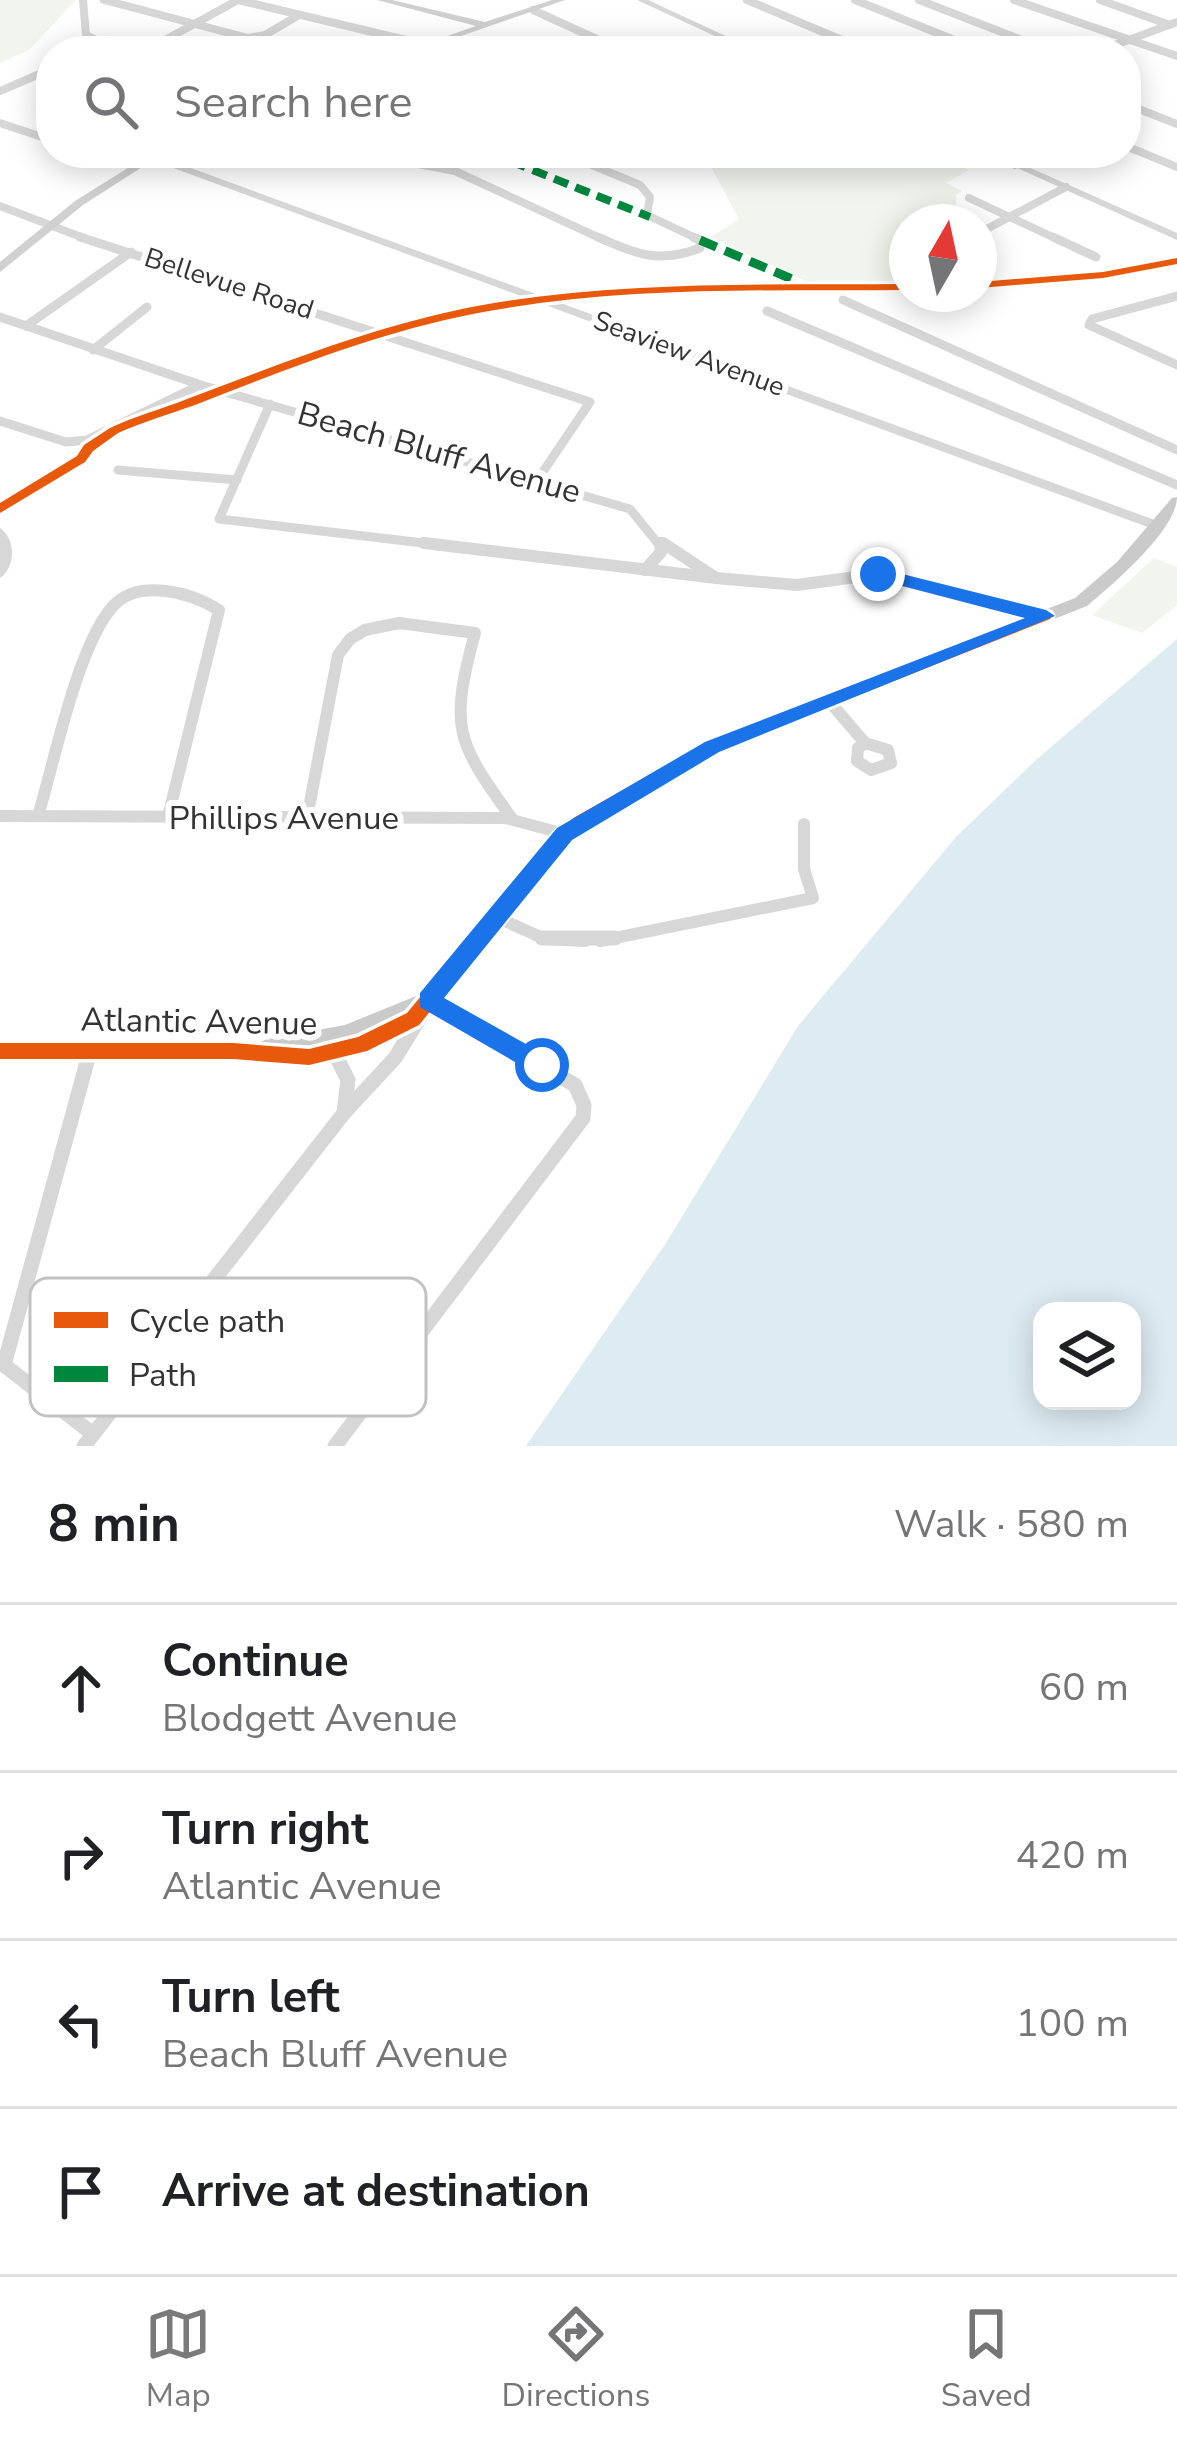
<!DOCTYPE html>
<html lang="en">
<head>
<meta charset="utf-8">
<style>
	:root { --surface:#fff; --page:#f6f6f6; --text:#202124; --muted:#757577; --line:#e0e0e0; --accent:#7a7a7a }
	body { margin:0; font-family:"Nunito Sans",sans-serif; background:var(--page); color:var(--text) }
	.controls { position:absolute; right:36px; bottom:36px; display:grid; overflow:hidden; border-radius:24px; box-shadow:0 6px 30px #0003 }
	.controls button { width:108px; height:108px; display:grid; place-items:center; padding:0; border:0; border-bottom:3px solid var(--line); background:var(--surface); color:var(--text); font:60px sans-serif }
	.compass { position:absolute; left:889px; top:204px; width:108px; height:108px; border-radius:50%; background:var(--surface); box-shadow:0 6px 30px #0003; rotate:9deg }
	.stop { position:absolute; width:36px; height:36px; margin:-27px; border:9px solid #1a73e8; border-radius:50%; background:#fff }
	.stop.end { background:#1a73e8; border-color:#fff; box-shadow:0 3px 12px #0008 }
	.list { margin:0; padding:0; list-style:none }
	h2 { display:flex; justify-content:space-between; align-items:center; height:156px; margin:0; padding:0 48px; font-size:51px }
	h2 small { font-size:39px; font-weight:400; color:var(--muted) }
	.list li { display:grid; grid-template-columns:78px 1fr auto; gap:36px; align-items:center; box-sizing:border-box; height:168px; padding:0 48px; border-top:3px solid var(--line) }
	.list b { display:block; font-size:45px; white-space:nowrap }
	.list p { margin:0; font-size:39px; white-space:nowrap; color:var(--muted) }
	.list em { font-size:39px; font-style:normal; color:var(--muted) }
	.icon { flex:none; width:66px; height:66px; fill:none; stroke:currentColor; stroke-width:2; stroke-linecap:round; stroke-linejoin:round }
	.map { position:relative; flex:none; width:1177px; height:1446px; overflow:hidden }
	.search { position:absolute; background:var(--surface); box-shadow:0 6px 30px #0003; left:36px; right:36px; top:36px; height:132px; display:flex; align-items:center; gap:30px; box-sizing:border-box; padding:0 42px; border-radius:48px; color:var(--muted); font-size:45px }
	.sheet { height:828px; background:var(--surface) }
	nav { display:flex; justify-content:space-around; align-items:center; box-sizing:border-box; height:168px; border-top:3px solid var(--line); background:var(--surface); font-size:33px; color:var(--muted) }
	nav a { display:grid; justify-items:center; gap:6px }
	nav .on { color:var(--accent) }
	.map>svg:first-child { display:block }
	.green { fill:#f1f5ed }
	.water { fill:#ddebf3; fill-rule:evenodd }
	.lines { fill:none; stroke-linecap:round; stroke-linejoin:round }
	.minor-far3 { stroke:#d7d7d7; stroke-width:8 }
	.minor-far2 { stroke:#d7d7d7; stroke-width:9 }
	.minor-far1 { stroke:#d7d7d7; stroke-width:12 }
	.minor { stroke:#d7d7d7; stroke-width:15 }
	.tertiary { fill:#d7d7d7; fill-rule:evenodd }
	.secondary { fill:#d0d0d0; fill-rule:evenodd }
	.primary { fill:#cacaca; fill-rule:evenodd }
	.quiet-far1 { stroke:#00873e; stroke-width:8; stroke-dasharray:15 8; stroke-linecap:butt }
	.quiet { stroke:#00873e; stroke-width:9; stroke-dasharray:18 9; stroke-linecap:butt }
	.cycleway-casing { stroke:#fff; stroke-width:7 }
	.cycleway { fill:#e8590c; fill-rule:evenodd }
	.route { fill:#1a73e8 }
	.labels { text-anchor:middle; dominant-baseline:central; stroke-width:12; stroke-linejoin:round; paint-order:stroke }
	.far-street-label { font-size:27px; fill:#333; stroke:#fff }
	.street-label { font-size:33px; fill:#333; stroke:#fff }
	.key { fill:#fff; stroke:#c2c2c2; stroke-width:3 }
	.key-label { font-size:33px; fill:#333 }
</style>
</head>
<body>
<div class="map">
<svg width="1177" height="1446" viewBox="0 0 1177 1446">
	<rect width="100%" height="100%" fill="#fff"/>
	<!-- green -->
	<g class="green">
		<polygon points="0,0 76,0 29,50 0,63"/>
		<polygon points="711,153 931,153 969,170 946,183 962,191 956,195 957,222 907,222 907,282 812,284 711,237 739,219 705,156"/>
		<polygon points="1154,558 1177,567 1177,605 1142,633 1092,615"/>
	</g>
	<!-- water -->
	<path class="water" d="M1177 639V1446H526L666 1243 798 1026 956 837 1036 760ZM1042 1311H1132V1401H1042Z"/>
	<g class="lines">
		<!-- minor-far3 -->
		<g class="minor-far3">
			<polyline points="83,0 86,35 120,51"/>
			<polyline points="104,0 248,38 265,35 299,15"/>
			<polyline points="747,0 868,51"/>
			<polyline points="855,0 982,51"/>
			<polyline points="919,0 1050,51"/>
			<polyline points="1014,0 1177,56"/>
			<polyline points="1100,0 1170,25"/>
			<polyline points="533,10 623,51"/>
			<polyline points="145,51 238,0 427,45"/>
			<polyline points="1099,51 1177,22"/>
			<polyline points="0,91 51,69"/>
			<polyline points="1126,104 1177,124"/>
			<polyline points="0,123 51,140"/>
			<polyline points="1126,146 1177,167"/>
			<polyline points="89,153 135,167"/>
			<polyline points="359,153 455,171 604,240"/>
			<polyline points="563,153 640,185 650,197 647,215 700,240"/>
			<polyline points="1015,165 1040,153"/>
			<polyline points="969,198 1059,240"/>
			<polyline points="0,206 89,240"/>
			<polyline points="979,233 1066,187"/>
		</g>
		<!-- minor-far2 -->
		<g class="minor-far2">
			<polyline points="80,237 590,402 536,482"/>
			<path d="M598 237C635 254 660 264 700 248V240L693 237"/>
			<polyline points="1053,237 1096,257"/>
			<polyline points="1177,296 1092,319 1089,325 1177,365"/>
			<polyline points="843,300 1177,450"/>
			<polyline points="767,311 1177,485"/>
			<polyline points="0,317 201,385 630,509 660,546"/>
			<polyline points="26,326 131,252"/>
			<polyline points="93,350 147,307"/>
			<polyline points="270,404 219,519 449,546"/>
			<polyline points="0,421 66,442 87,440 200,385"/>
			<polyline points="118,470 237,480"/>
			<polyline points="661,542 668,546"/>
		</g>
		<!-- minor-far1 -->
		<g class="minor-far1">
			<polyline points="424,543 716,578"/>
			<polyline points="663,543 716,578 797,585 878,574 1045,616"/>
			<polyline points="645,570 661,552 660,543"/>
			<polyline points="829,701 865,743"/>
			<polygon points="865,743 888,750 891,763 871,770 857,761 858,748"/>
			<path d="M38 816C54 763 78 643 114 605 140 578 192 593 219 610L168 817"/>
			<path d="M307 818 338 655 350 639 365 630 399 623 475 633C449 729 456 741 513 820"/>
			<polyline points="496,917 545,939 585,941"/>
			<polyline points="600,941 813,898 804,869 804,824"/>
		</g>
		<!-- minor -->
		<g class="minor">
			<polyline points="542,938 615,938"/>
			<polyline points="90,1051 4,1365 93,1434"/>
			<polyline points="344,1113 395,1058 419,1019"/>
			<polyline points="84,1446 344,1113 348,1080 335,1054"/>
			<polyline points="335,1446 583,1118 584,1105 575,1085 428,1000"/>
		</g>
		<!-- tertiary -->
		<g class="tertiary">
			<polygon points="637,0 648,0 758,51 747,51"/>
			<polygon points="984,153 997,153 1177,233 1177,240"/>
			<polygon points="149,155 155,155 1163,523 1165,526 1163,529 1153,529 149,159"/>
			<path d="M0 528C16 539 16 567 0 578Z"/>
			<polygon points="0,810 505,812 565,828 571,829 573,834 571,839 565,840 505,824 0,822"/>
		</g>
		<!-- secondary -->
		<g class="secondary">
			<polygon points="377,0 392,0 485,22 552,0 565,0 418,51 404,51 476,26"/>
			<polygon points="152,153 164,153 83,205 0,272 0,262 75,201"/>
		</g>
		<!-- primary -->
		<path class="primary" d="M1177 497C1177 530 1113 584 1087 606L718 752 588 827 572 840 421 1026 369 1052 309 1067 233 1061H0V1041L259 1043 267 1039 345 1025 421 994 558 828 574 817 706 742 1075 598 1117 562 1172 498Z"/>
		<!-- quiet-far1 -->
		<polyline class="quiet-far1" points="490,153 650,217"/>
		<!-- quiet -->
		<polyline class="quiet" points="700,240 794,280"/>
		<!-- cycleway casing -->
		<g class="cycleway-casing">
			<g id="cycleway">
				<polygon points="1177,258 1177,264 1103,278 979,288 979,282 1103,272"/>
				<path d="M907 284V290C768 291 627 286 489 311 387 329 292 367 195 405 169 414 143 422 118 433L93 451 85 462 0 513V503L77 456 84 445 110 428C135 416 162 409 187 399 288 361 387 321 494 303 630 281 769 285 907 284Z"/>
				<polygon points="1045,611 1050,613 1052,616 1050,619 717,751 587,827 571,839 419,1025 367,1051 309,1065 233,1059 0,1059 0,1043 233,1043 309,1049 358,1037 407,1013 559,829 575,817 707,743"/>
			</g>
		</g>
		<!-- cycleway -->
		<use href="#cycleway" class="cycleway"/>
	</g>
	<!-- route -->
	<polygon class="route" points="878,568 1046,610 1055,616 719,752 572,840 444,998 551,1058 551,1073 534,1073 420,1007 420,993 557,828 705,742 1025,618 872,578 870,574"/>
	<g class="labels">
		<!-- far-street labels -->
		<g class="far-street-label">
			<text transform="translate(229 284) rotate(18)">Bellevue Road</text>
			<text transform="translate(689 354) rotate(20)">Seaview Avenue</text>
		</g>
		<!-- street labels -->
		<g class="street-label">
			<text transform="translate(439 453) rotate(16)">Beach Bluff Avenue</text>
			<text x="284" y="818">Phillips Avenue</text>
			<text transform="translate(199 1022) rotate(1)">Atlantic Avenue</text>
		</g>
	</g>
	<!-- legend -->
	<rect x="30" y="1278" width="396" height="138" rx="18" class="key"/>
	<rect x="54" y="1312" width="54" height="16" fill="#e8590c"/>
	<rect x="54" y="1366" width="54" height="16" fill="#00873e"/>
	<g class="key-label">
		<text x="129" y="1332">Cycle path</text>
		<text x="129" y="1386">Path</text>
	</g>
</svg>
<div class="controls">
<button><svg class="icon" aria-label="layers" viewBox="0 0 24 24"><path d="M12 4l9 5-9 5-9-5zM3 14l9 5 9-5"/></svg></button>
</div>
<svg class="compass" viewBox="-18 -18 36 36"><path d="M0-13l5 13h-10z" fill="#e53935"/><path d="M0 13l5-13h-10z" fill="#757577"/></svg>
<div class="stop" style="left:542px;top:1065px"></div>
<div class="stop end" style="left:878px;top:574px"></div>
<div class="search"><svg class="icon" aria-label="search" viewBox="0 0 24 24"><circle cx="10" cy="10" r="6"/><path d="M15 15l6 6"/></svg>Search here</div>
</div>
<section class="sheet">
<h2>8 min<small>Walk · 580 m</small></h2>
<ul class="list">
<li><svg class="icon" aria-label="ahead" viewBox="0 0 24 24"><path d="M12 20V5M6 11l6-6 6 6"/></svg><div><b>Continue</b><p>Blodgett Avenue</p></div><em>60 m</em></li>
<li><svg class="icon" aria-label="right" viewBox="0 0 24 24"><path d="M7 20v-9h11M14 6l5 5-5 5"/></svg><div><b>Turn right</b><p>Atlantic Avenue</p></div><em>420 m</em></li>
<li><svg class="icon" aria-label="left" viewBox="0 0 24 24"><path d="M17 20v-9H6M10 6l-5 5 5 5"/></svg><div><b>Turn left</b><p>Beach Bluff Avenue</p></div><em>100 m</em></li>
<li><svg class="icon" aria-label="arrive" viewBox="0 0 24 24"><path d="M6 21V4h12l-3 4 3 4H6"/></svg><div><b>Arrive at destination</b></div></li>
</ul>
</section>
<nav>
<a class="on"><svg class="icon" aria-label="map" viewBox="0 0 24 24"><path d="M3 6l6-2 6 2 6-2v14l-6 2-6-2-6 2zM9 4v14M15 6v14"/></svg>Map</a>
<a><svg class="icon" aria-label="directions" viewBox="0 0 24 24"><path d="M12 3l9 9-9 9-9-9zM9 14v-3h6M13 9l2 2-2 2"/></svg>Directions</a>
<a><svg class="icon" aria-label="saved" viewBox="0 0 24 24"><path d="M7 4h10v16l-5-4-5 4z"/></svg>Saved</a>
</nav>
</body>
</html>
